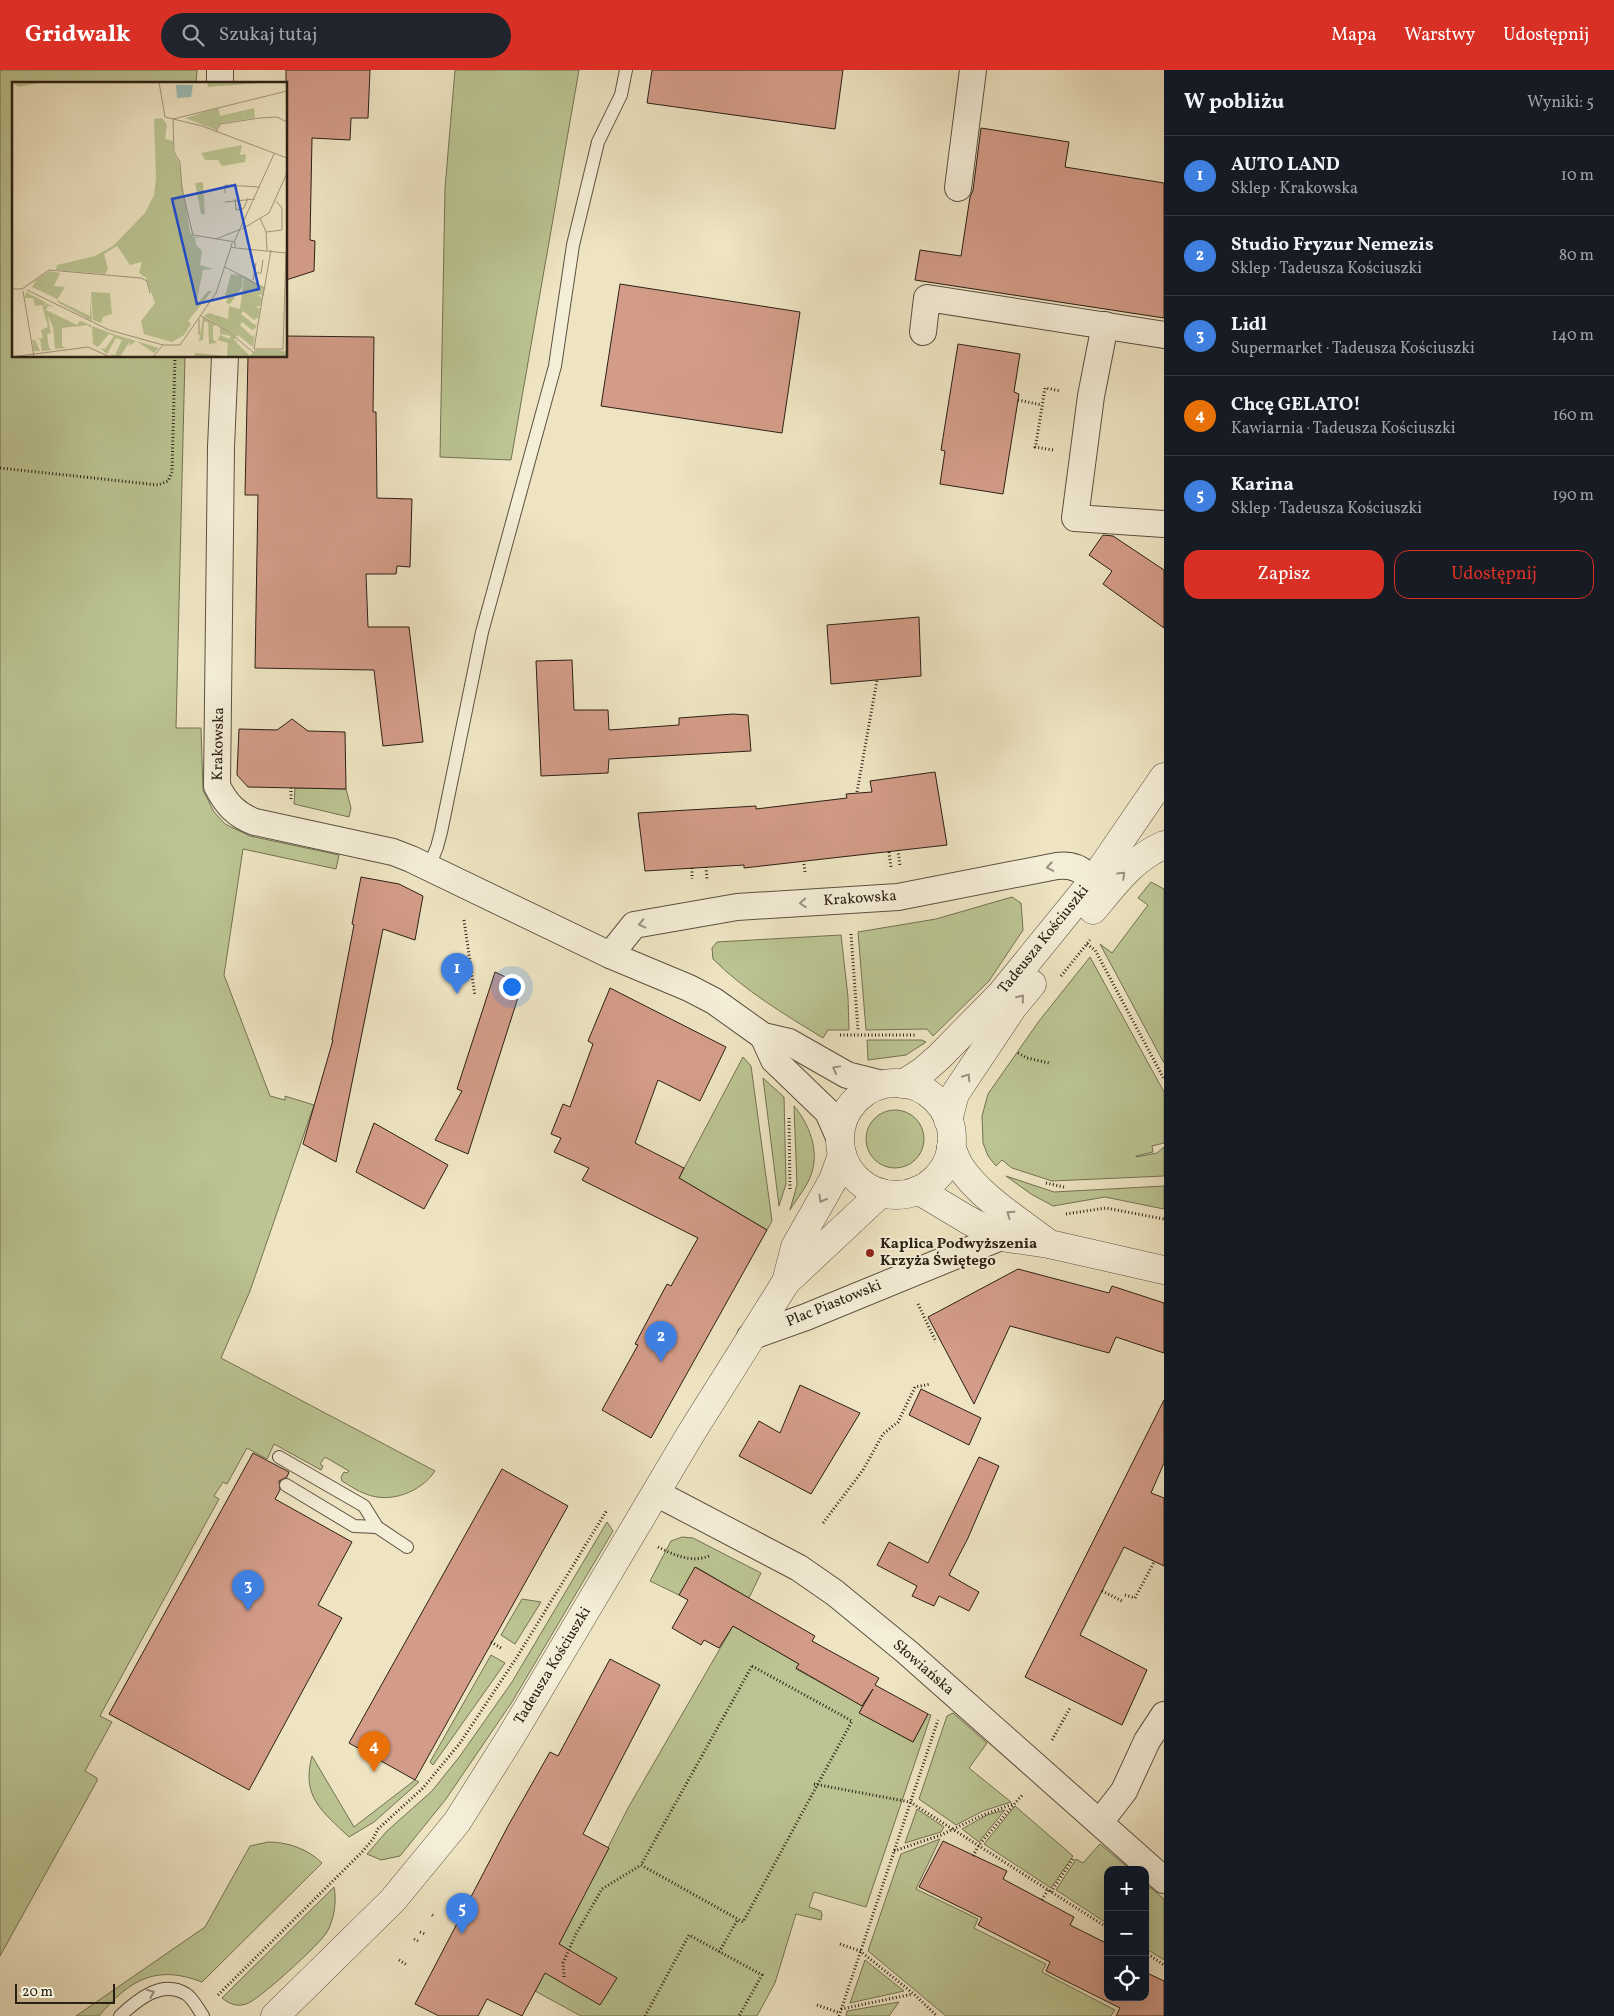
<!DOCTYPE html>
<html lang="pl">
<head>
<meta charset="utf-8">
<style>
	:root { --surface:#171b24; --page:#20242c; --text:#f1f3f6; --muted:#9ea1a6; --line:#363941; --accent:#d93025 }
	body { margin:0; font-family:Vollkorn,serif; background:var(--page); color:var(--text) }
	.controls { position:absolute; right:15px; bottom:15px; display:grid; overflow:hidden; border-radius:10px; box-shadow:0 5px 20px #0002 }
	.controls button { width:45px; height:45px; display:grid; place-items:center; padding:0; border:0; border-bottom:1px solid var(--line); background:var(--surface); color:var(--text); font:25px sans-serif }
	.scale { position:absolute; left:15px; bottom:12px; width:100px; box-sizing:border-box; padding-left:5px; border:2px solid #2b2014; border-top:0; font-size:14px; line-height:18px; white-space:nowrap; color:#2b2014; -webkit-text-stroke:4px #f4edd7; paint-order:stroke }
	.you { position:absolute; left:511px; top:916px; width:18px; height:18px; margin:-12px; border:4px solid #fff; border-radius:50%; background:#1a73e8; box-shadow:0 0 0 8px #1a73e833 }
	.badge { display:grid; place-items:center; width:32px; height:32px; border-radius:50%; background:var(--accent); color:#fff; font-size:16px; font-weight:700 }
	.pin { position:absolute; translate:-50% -41px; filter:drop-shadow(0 1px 2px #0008) }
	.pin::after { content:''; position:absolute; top:26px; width:18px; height:15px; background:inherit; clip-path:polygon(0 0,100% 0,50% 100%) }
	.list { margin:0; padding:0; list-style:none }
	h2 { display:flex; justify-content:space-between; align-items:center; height:65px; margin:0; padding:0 20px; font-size:21px }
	h2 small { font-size:16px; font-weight:400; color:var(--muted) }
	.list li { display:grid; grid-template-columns:32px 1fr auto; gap:15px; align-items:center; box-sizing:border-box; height:80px; padding:0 20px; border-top:1px solid var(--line) }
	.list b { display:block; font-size:19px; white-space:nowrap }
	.list p { margin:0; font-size:16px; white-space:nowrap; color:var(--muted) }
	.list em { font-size:16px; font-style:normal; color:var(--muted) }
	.actions { display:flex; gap:10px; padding:15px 20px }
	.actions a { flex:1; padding:11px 0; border:1px solid var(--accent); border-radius:15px; text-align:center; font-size:18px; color:var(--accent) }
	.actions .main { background:var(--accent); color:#fff }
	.icon { flex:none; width:28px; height:28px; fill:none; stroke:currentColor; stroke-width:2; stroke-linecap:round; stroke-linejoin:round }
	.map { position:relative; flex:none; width:1164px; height:1946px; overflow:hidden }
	header { display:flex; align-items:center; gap:30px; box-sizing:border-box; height:70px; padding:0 25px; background:var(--accent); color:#fff }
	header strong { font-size:24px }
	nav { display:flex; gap:28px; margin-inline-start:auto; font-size:18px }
	.search { width:350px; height:45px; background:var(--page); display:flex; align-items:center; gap:12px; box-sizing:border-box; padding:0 18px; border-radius:28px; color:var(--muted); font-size:19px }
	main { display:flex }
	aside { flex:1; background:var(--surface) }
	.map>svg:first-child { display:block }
	.green { fill:#bbc492; stroke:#737253 }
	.building { fill:#d39c88; stroke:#2b2014 }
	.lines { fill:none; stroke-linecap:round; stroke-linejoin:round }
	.service-casing { stroke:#5c5140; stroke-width:14 }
	.minor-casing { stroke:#5c5140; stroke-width:28 }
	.tertiary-casing { stroke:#5c5140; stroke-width:29 }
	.path { stroke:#2b2014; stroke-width:3; stroke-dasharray:1 2.5; stroke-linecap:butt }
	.service { stroke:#f4edd7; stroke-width:12 }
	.minor { stroke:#f4edd7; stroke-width:26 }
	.tertiary { stroke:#f4edd7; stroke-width:28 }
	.oneway { stroke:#9a917f }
	.poi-dot { fill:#8f2418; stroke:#f4edd7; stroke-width:2 }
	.labels { text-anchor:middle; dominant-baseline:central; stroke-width:4; stroke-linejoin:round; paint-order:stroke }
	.street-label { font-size:15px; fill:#2b2014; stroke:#f4edd7 }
	.poi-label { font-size:15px; font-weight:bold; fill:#2b2014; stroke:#f4edd7; text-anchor:start }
	.inset-road { fill:none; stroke:#a0967c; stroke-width:1 }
	.view { fill:#1d4ed8; fill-opacity:0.15; stroke:#1d4ed8; stroke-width:2.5 }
	.inset-edge { fill:none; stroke:#2b2014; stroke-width:2.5 }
</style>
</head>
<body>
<header>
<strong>Gridwalk</strong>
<div class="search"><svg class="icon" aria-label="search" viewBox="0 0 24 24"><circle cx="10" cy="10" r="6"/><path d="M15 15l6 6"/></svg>Szukaj tutaj</div>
<nav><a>Mapa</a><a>Warstwy</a><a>Udostępnij</a></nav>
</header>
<main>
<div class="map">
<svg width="1164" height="1946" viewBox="0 0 1164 1946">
	<rect width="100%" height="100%" fill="#eee4c2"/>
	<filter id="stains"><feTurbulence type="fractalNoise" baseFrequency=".004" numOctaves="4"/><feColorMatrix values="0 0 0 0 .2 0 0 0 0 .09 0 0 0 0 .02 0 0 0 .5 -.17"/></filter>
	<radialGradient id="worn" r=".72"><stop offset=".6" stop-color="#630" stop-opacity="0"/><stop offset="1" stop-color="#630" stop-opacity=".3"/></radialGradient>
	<!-- green -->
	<g class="green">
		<path d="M0 0H197L196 14H14V286H185L176 658H201L203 720 214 742 225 754 250 766 339 785 336 799 243 779 224 905 270 1026 285 1030V1026L314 1035 250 1221 221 1288 435 1401C421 1422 390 1434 366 1424 357 1421 349 1415 342 1411L341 1407 344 1402 347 1403 349 1401 325 1387 320 1394 323 1396 321 1400 274 1374 267 1389 247 1378 227 1414 223 1412 214 1426 219 1429 102 1642 100 1646 112 1652 85 1701 97 1708V1711L0 1886Z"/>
		<polygon points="455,0 579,0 511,390 440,387 445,118"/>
		<polygon points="295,718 346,719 351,738 349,747 294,734"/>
		<polygon points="1151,812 1164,819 1164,993 1100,874 1112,883 1148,835 1138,828"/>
		<polygon points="1012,827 1021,833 1023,860 989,911 933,966 927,959 866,960 858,862 936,849"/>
		<path d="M841 865 848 927 849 960H828L823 968C784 944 745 921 713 889L712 878 717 872Z"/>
		<polygon points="1090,887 1164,1022 1164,1073 1152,1076 1153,1082 1136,1086 1136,1087 1157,1083 1164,1077 1164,1106 1052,1111 1012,1098 1002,1090 996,1096 988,1086 983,1073 982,1046 988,1024 1039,951"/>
		<polygon points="867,970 922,970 926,972 906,985 868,990"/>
		<polygon points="743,987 751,996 772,1151 767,1160 679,1108"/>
		<polygon points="763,1008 784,1027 786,1114 779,1136"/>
		<path d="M794 1036C809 1054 819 1079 812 1102 808 1116 797 1128 790 1140L797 1115Z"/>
		<circle cx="895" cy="1069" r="29"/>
		<polygon points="1006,1106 1054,1122 1164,1116 1164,1139 1105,1127 1053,1136 1031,1124"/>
		<polygon points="607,1452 613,1461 512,1632 446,1729 400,1786 381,1790 367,1784 387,1761 432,1721 460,1686 512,1612"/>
		<polygon points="682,1467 693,1468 761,1503 749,1528 696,1497 679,1525 650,1511 671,1471"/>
		<polygon points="522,1529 541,1532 515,1574 501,1565"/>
		<polygon points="733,1556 799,1594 796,1599 863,1636 860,1643 913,1672 928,1644 931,1645 866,1837 814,1822 809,1837 821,1841 822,1845 821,1850 796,1844 775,1913 757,1946 581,1946 535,1921 628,1738"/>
		<polygon points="491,1585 505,1593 433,1695 430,1692"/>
		<polygon points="953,1643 987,1673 969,1698 1011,1732 983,1741 956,1755 919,1729 947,1646"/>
		<path d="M312 1686 354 1757 415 1710 419 1712 374 1752 349 1767C322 1741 301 1727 312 1686Z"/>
		<polygon points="1015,1736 1073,1786 1051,1818 984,1774"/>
		<polygon points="917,1739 944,1757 941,1762 905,1773"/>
		<polygon points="1005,1740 979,1772 962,1759 987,1745"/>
		<polygon points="940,1769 916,1819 978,1849 974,1858 1046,1894 1042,1902 1115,1940 1111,1946 946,1946 868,1881 901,1784"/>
		<path d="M268 1772C288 1772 308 1779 322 1793L202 1912C156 1894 129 1910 99 1946H76L205 1857 250 1776Z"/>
		<polygon points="1100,1774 1131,1800 1108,1800 1108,1854 1056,1820 1076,1789 1083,1793"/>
		<path d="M334 1817C337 1831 334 1850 327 1862 321 1873 258 1931 246 1934 237 1937 229 1934 222 1928Z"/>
		<polygon points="1150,1817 1164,1829 1164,1890 1145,1878 1145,1825"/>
		<polygon points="865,1890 904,1921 850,1933"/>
		<polygon points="899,1932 889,1946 846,1946 847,1941"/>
	</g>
	<!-- building -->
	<g class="building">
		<polygon points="286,0 370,0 368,48 351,48 350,70 312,68 310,170 315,171 314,201 286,210"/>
		<polygon points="652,0 843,0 835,59 647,33"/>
		<polygon points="981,58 1069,72 1065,97 1164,113 1164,248 915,210 920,180 961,186 970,127 973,120"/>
		<polygon points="620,214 800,242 782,363 601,336"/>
		<polygon points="286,266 374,267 373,342 376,342 377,428 412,429 410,497 397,496 396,504 366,504 368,557 409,557 423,672 383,676 374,600 255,598 258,425 245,425 248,286 286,286"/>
		<polygon points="958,274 1020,284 1014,322 1019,324 1003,424 940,414 945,381 941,380"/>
		<polygon points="1103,465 1113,466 1164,500 1164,558 1103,514 1112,501 1089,485"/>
		<polygon points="919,547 921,606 831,614 827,555"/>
		<polygon points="572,590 574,640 608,640 609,660 679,655 679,648 733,644 748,645 751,681 609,689 608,703 541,706 536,591"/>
		<polygon points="292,649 308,661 345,662 346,719 248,717 237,705 239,659 277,660"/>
		<polygon points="935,702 947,775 744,798 744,795 645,801 638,743 756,736 756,739 847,728 846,724 872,722 870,711"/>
		<polygon points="361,807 399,814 423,826 415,870 383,859 336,1092 303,1074 333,970 332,970 354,855 352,854"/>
		<polygon points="495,902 522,915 468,1084 435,1070 462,1021 457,1019"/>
		<polygon points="610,918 726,977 700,1031 658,1010 635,1073 684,1098 679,1108 767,1160 651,1368 602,1340 638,1275 635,1274 667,1214 671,1216 698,1168 582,1110 589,1098 554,1082 561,1068 551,1064 563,1034 570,1037 593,974 588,971"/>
		<polygon points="374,1053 448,1095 424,1139 356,1102"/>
		<polygon points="1018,1199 1109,1223 1112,1216 1164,1233 1164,1283 1116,1267 1109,1283 1010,1256 974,1334 928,1247"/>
		<polygon points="800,1315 860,1343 811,1424 739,1386 759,1351 780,1363"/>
		<polygon points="921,1319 981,1348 969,1375 909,1345"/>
		<polygon points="1164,1330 1164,1393 1151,1423 1164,1428 1164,1496 1124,1477 1080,1565 1147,1600 1122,1655 1025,1607"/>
		<polygon points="253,1383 289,1402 287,1407 279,1411 280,1420 275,1429 352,1472 318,1535 342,1548 249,1720 109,1644"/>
		<polygon points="979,1387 999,1396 968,1468 949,1505 979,1522 969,1541 939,1526 934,1536 912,1526 917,1516 877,1495 889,1472 928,1493"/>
		<polygon points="502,1399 568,1436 415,1710 349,1673"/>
		<polygon points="695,1497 815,1566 812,1571 879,1608 875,1615 928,1644 913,1672 859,1643 873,1619 862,1636 796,1598 799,1594 733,1556 719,1578 704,1570 701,1575 672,1558 688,1530 679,1525"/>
		<polygon points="610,1589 660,1615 583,1764 609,1778 559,1874 617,1908 600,1935 545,1903 522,1946 487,1929 478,1946 439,1946 415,1934 508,1756 550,1682 558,1686"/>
		<polygon points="943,1771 1007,1801 1003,1809 1074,1847 1070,1855 1108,1874 1108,1927 1145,1927 1145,1902 1164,1911 1164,1946 1116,1946 1120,1938 1046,1901 1050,1892 978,1855 982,1848 919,1817"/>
	</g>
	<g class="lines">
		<!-- service casing -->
		<g class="service-casing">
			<g id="service">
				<polyline points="429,797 437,777 441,762 482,562 555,296 573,175 598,72 621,25 626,0"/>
				<polyline points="279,1387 364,1436 377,1457 407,1477"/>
				<polyline points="286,1415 354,1456 377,1457"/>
				<path d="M120 1946C137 1930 162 1909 186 1924 193 1928 198 1939 203 1946"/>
			</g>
		</g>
		<!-- minor casing -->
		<g class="minor-casing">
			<g id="minor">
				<polyline points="220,0 220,14"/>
				<polyline points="958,118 973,0"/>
				<polyline points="1105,255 1091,326 1075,448 1164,454"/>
				<polyline points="923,262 927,228 1164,265"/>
				<path d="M225 286 221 377 217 716C226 734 236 745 255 752L393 782 411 789 610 885 689 918 714 931 763 966 789 972 847 1005 883 1014"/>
				<path d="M610 885 634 855 737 837 898 827 1057 796C1082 793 1096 809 1096 832"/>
				<polyline points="763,966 774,990 828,1042 839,1067"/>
				<polyline points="750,1267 806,1247 1001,1167"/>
				<polyline points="656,1423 799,1498 835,1523 907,1582 1164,1810"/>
				<polyline points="1100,1752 1124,1721 1147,1671 1164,1645"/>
			</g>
		</g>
		<!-- tertiary casing -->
		<g class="tertiary-casing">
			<g id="tertiary">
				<path d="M1093 840C1114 815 1133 788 1164 775"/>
				<circle cx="896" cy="1069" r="56"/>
				<polyline points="903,1014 923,1001 939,987 1001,924 1092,812 1164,707"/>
				<polyline points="948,1050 955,1024 1013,937 1032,914"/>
				<path d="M951 1077C954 1083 956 1090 959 1095 979 1127 1020 1151 1049 1174"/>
				<polyline points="918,1120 968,1150 1001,1167 1049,1174 1164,1200"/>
				<polyline points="786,1212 795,1177 833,1110 842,1085"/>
				<polyline points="275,1946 393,1830 457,1752 510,1668 690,1365 786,1212 881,1123"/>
			</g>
		</g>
		<!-- path -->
		<g class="path">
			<polyline points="1018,330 1042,335"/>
			<polyline points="1053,380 1035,377 1036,374 1045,318 1061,321"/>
			<polyline points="0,398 158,415 168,411 172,402 175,286"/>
			<polyline points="857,722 877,610"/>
			<polyline points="291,729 291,718"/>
			<polyline points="898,780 900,796"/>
			<polyline points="889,782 891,797"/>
			<polyline points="804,794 805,802"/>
			<polyline points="706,797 707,809"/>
			<polyline points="692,798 692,809"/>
			<polyline points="464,850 475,926"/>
			<polyline points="851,864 858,960"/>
			<polyline points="1087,874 1095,880 1164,1009"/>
			<polyline points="1061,906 1090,870"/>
			<polyline points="840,965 917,965"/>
			<polyline points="1018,983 1027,988 1049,993"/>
			<polyline points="789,1048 790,1119"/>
			<polyline points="1046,1113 1064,1117"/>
			<polyline points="1066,1144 1106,1138 1164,1149"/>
			<polyline points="918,1234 936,1272"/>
			<polyline points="823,1453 863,1400 883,1364 898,1352 915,1317 931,1314"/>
			<path d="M658 1477C674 1485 693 1494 711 1485"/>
			<polyline points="1102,1521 1122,1531"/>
			<polyline points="1125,1525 1135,1528 1154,1492"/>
			<polyline points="491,1572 501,1578"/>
			<polygon points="752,1596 852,1651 743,1852 641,1795"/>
			<polyline points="1052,1670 1070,1638"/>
			<polyline points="814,1714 910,1732 1108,1858"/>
			<polyline points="894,1781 941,1765 983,1745 1013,1734"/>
			<polyline points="973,1786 979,1775 1023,1724"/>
			<polyline points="1051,1822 1074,1787"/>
			<polyline points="1042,1830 1048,1820"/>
			<polyline points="432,1845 435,1847"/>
			<polyline points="420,1862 425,1864"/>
			<polyline points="414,1869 420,1872"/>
			<polyline points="840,1874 860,1881 914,1924 937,1946"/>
			<polyline points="719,1882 738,1849"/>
			<polyline points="1145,1882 1164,1895"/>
			<polyline points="399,1890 407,1895"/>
			<polyline points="564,1907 563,1893 576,1864 602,1819 641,1795"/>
			<polyline points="218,1925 363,1781 373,1769 378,1759 423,1718 460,1673 517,1587 607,1440"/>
			<polyline points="817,1935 840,1943"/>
			<polyline points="841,1939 913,1924"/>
			<polyline points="645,1946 689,1865 762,1905 739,1946"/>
			<polyline points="839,1946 938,1650"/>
		</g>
		<!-- service -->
		<use href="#service" class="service"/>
		<!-- minor -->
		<use href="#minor" class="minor"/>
		<!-- tertiary -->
		<use href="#tertiary" class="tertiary"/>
	</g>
	<!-- one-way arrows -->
	<defs><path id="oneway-chevron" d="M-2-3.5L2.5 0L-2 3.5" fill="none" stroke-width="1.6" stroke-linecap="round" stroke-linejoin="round" transform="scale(1.25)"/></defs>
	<g class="oneway">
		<use href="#oneway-chevron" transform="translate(1050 797) rotate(170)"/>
		<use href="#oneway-chevron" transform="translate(1122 805) rotate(-44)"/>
		<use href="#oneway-chevron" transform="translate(803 833) rotate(176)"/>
		<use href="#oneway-chevron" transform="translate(642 854) rotate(167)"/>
		<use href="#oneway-chevron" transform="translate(1021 928) rotate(-51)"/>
		<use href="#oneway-chevron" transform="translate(836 999) rotate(-151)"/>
		<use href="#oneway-chevron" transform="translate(967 1007) rotate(-57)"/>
		<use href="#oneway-chevron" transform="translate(822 1129) rotate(119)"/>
		<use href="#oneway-chevron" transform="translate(1010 1144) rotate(-145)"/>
		<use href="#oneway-chevron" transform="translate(151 1923) rotate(-22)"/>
	</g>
	<!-- markers -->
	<circle class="poi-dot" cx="870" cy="1183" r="5"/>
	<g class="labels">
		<!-- street labels -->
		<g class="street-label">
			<text transform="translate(219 674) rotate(-89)">Krakowska</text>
			<text transform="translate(860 829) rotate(-4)">Krakowska</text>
			<text transform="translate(1044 870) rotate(-51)">Tadeusza Kościuszki</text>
			<text transform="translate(834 1234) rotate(-22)">Plac Piastowski</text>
			<text transform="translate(553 1596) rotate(-59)">Tadeusza Kościuszki</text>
			<text transform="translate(923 1598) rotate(41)">Słowiańska</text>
		</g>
		<!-- poi labels -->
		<g class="poi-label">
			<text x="880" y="1174">Kaplica Podwyższenia<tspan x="880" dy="17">Krzyża Świętego</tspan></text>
		</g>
	</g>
	<!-- overview -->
	<g transform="translate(12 12)">
		<rect width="275" height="275" fill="#eee4c2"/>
		<path d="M0 0H32L6 5ZM195 0H250V1L196 5ZM206 26 208 34 242 26 243 36 209 41 204 48 173 36ZM150 36 155 43 153 57 161 59V70L167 80 178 150 182 155H188L183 156 184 163 190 169 188 183 201 187 191 188 184 223 196 209H200L176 239 179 242 172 253 160 260 132 252 129 239 143 221 134 196 127 191 130 180 118 183 105 164 92 172 96 187 93 192 44 188 45 183 83 174 101 164 133 131 142 113 144 96 142 37ZM230 63 228 73 234 72 233 80 210 84 206 78H193L189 71ZM191 100 193 132H189L183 101ZM37 189 54 192 48 191 42 204 53 205 45 218 78 234V214L80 239 47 221 45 219V217L20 205 24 199 18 202ZM219 192 231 194 230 205 218 222 214 221 216 215 213 214ZM232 194 251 205 250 213H246L250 216 248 224 244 225 248 227 246 236 242 238 231 229 229 232 243 243 245 241 244 246 240 248 230 240 228 243 241 255 243 250 241 265 226 253 225 255 192 234 197 231 216 237 217 224 228 227ZM14 210 33 220 39 251 35 252 37 266 40 268 30 269 28 256 23 258 28 269H22L20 258 31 256 29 248 36 245 30 223 23 224 21 216H13ZM79 210 98 211 100 232 91 235 89 241 81 238ZM34 221 42 225 36 224 34 228 65 243 68 239 79 243V246L76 243 50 246V264L54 266 43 267 41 245 34 230ZM191 235 204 243 201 244V257L205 261 197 262 196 240H192L191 258 187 259ZM80 244 101 252 147 266 142 271 124 259 117 264 118 259 108 275H102L97 272 103 273 110 258 104 256 95 272 88 266 93 267 102 254 97 252 86 265 81 262ZM208 245 223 255 222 259 226 258 224 260 238 274 243 268H267L275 270V275H178L183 274V271L215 274 216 261 206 258 208 253 217 257 219 254 208 252Z" fill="#bbc492"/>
		<path d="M164 3H181L179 15 165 16Z" fill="#9bbeb9"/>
		<path class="inset-road" d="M147 0 153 35 190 44 275 76M161 37 162 70 168 80 170 107 181 153 223 160V166L219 165 220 161M161 37 275 9M204 50 208 42 248 36 265 35 275 40M213 111V103L248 105M223 117 224 128 232 126 236 116M213 120 243 117M248 136 254 150 255 168M230 147 257 131 275 91M254 150 270 148V126L264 119M204 157 229 147M222 160 262 72M224 166 274 171M213 185 252 206 242 267H271M243 191H249L251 178M241 198 244 181M0 207H10L37 188 129 196 135 199 138 211M15 208 97 248 151 263H168L204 211 219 165M11 209 22 275M251 214 259 168M189 234 217 250 242 271M187 237V253M271 267 274 170M0 275 76 265 98 275M141 275 151 263"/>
		<path class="view" d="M223 103 247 207 185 222 160 117Z"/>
		<rect width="275" height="275" class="inset-edge"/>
	</g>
	<rect width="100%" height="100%" filter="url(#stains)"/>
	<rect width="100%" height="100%" fill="url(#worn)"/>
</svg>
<div class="controls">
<button>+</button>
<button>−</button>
<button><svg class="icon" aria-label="locate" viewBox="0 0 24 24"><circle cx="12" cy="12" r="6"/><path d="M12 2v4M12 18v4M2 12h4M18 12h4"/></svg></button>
</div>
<div class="scale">20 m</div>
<div class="you"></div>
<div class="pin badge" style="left:457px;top:924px;background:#3f7fe0">1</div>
<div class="pin badge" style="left:661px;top:1292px;background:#3f7fe0">2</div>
<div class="pin badge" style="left:248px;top:1541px;background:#3f7fe0">3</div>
<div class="pin badge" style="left:374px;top:1702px;background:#e8710a">4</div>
<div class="pin badge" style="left:462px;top:1864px;background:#3f7fe0">5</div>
</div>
<aside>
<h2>W pobliżu<small>Wyniki: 5</small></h2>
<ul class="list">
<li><span class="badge" style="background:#3f7fe0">1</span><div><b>AUTO LAND</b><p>Sklep · Krakowska</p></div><em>10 m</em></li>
<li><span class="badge" style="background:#3f7fe0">2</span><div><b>Studio Fryzur Nemezis</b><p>Sklep · Tadeusza Kościuszki</p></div><em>80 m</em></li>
<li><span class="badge" style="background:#3f7fe0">3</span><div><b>Lidl</b><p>Supermarket · Tadeusza Kościuszki</p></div><em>140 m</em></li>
<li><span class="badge" style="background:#e8710a">4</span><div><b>Chcę GELATO!</b><p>Kawiarnia · Tadeusza Kościuszki</p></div><em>160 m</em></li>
<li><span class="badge" style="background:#3f7fe0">5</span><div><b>Karina</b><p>Sklep · Tadeusza Kościuszki</p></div><em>190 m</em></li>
</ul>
<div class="actions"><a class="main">Zapisz</a><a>Udostępnij</a></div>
</aside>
</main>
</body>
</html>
